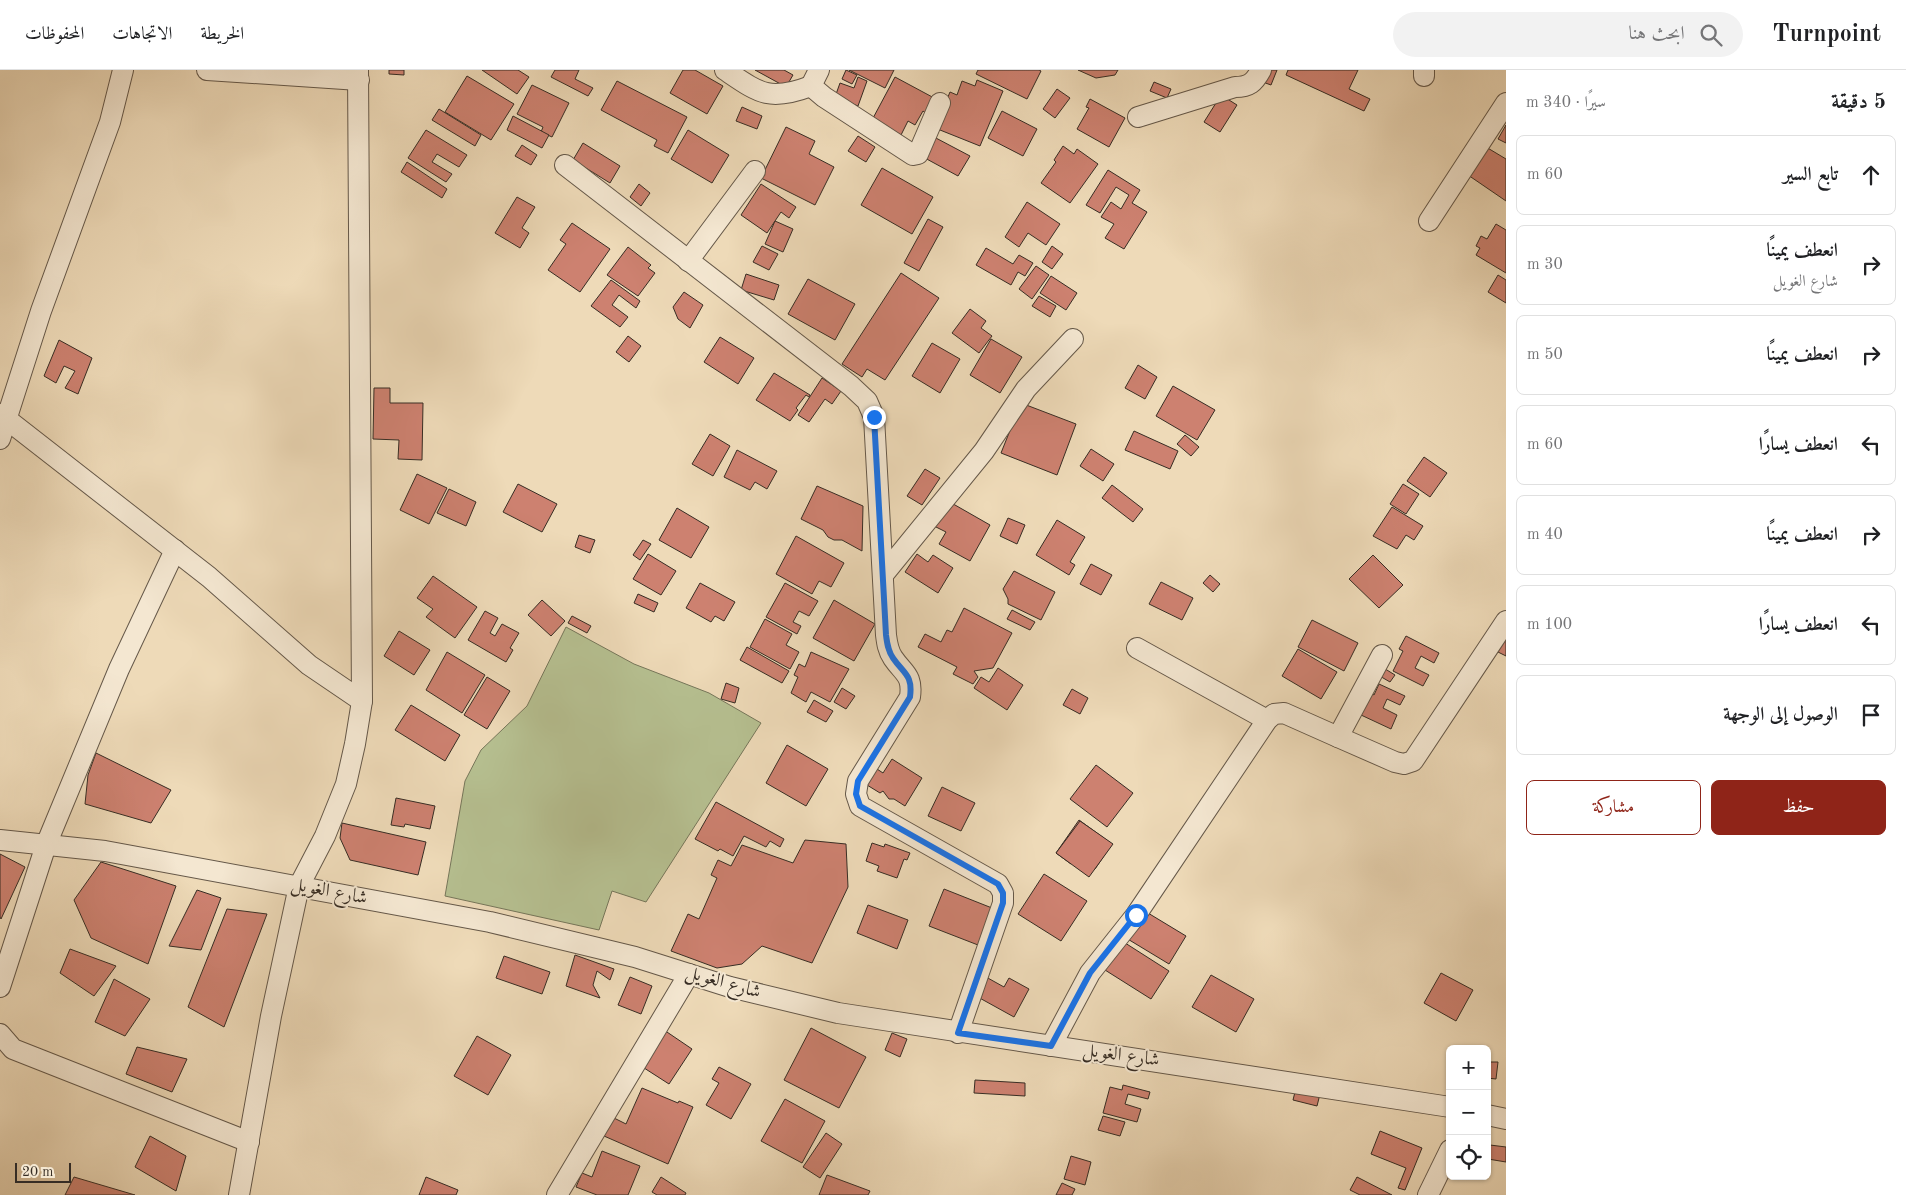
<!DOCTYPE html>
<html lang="ar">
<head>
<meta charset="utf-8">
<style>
	:root { --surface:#fff; --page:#f2f2f2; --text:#202124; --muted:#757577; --line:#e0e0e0; --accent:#8f2418 }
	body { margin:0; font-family:"Old Standard TT",Amiri,serif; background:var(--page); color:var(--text); direction:rtl }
	.controls { position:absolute; right:15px; bottom:15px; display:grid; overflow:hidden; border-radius:8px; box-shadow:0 1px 4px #0004 }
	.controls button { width:45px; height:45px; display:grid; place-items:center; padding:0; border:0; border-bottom:1px solid var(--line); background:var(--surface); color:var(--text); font:25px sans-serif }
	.scale { position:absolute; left:15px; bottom:12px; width:56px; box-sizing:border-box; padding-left:5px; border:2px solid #372d24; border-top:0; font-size:14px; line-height:18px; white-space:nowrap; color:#372d24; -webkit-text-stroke:4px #f4e7d1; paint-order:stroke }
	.stop { position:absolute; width:15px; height:15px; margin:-11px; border:4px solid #1a73e8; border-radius:50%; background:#fff }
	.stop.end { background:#1a73e8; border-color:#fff; box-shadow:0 1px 5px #0008 }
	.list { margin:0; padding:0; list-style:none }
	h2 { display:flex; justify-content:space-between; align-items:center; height:65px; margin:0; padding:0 20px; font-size:21px }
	h2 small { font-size:16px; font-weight:400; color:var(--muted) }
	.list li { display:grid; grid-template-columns:32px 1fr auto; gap:15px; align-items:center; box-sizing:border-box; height:80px; margin:0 10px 10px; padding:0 10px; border:1px solid var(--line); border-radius:8px }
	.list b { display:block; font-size:19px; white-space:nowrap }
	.list p { margin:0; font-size:16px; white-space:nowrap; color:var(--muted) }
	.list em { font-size:16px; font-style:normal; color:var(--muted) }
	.actions { display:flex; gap:10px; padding:15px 20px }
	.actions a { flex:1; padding:11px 0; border:1px solid var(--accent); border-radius:8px; text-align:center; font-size:18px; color:var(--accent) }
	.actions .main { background:var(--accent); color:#fff }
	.icon { flex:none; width:28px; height:28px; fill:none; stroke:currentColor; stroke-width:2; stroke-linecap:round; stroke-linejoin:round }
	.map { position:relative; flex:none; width:1506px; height:1125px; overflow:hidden; direction:ltr }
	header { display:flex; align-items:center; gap:30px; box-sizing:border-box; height:70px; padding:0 25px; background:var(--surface); border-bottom:1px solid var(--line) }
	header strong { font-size:24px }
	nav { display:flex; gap:28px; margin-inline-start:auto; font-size:18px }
	.search { width:350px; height:45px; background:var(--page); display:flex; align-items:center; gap:12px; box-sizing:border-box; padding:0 18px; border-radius:28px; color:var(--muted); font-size:19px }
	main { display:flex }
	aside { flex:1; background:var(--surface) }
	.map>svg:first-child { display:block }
	.green { fill:#b6c091; stroke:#76765a }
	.building { fill:#cd8170; stroke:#372d24 }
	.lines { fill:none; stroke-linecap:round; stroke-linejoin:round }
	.minor-casing { stroke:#655849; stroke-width:22 }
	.minor { stroke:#f4e7d1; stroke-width:20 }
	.route { stroke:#1a73e8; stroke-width:6 }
	.labels { text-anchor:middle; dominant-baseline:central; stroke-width:4; stroke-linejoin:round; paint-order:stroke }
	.street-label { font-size:19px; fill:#372d24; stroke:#f4e7d1 }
</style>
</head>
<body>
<header>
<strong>Turnpoint</strong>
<div class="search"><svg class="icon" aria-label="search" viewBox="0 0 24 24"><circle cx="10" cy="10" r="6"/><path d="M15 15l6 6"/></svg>ابحث هنا</div>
<nav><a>الخريطة</a><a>الاتجاهات</a><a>المحفوظات</a></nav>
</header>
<main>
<aside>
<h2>5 دقيقة<small>سيرًا · 340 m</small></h2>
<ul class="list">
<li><svg class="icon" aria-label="ahead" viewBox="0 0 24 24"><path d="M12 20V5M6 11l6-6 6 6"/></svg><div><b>تابع السير</b></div><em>60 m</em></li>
<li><svg class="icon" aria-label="right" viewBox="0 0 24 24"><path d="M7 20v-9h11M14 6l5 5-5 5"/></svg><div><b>انعطف يمينًا</b><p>شارع الغويل</p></div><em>30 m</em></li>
<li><svg class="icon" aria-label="right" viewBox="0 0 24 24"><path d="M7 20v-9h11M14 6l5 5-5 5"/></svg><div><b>انعطف يمينًا</b></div><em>50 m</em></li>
<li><svg class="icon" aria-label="left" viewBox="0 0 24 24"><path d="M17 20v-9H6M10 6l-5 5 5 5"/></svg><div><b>انعطف يسارًا</b></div><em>60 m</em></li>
<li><svg class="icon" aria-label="right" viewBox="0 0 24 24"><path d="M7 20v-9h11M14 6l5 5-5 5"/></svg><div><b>انعطف يمينًا</b></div><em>40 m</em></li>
<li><svg class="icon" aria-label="left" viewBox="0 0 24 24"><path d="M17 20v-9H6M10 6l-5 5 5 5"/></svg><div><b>انعطف يسارًا</b></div><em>100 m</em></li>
<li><svg class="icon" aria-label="arrive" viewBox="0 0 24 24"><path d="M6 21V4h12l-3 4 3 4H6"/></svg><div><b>الوصول إلى الوجهة</b></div></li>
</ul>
<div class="actions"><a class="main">حفظ</a><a>مشاركة</a></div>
</aside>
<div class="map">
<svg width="1506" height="1125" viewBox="0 0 1506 1125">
	<rect width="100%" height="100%" fill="#eedab8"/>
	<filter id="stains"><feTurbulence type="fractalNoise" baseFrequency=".004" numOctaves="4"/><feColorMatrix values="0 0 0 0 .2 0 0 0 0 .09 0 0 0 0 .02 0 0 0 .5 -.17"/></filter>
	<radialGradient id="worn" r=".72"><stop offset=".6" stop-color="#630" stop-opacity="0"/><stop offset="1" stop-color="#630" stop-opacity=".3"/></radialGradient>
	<!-- green -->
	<polygon class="green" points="566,557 634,594 709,623 761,653 646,832 612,821 599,860 445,826 465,711 481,680 527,636"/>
	<!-- building -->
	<g class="building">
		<polygon points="389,0 404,0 404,5 389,4"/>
		<polygon points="482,0 518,0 529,7 517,24"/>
		<polygon points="555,0 579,0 575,9 593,18 588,26 551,7"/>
		<polygon points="683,0 695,0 723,16 707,44 670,23"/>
		<polygon points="755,0 784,0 793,5 786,17"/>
		<polygon points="846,0 857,5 852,14 842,9"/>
		<polygon points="849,0 894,0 885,18"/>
		<polygon points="978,0 1039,0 1041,1 1027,29 976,4"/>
		<polygon points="1078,0 1118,0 1115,5 1096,8"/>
		<polygon points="1264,0 1277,0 1271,15 1260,11"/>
		<polygon points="1288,0 1358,0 1349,19 1370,29 1364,41 1286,5"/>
		<polygon points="467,6 514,34 491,70 445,42"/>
		<polygon points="858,7 867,11 858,36 835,27 840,13 854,18"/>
		<polygon points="895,7 936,29 928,45 923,41 915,55 908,51 901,65 872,50"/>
		<polygon points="977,10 1003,21 980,76 935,58 950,22 957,25 962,11 975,16"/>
		<polygon points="617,11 687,47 668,83 654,76 657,70 601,40"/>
		<polygon points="1154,12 1171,19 1167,28 1150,21"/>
		<polygon points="532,15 569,33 552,67 541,62 543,57 517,44"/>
		<polygon points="1057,19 1070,28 1055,48 1043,39"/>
		<polygon points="1221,25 1237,35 1220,62 1204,52"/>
		<polygon points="1090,29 1125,48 1109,77 1077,59 1089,38 1086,37"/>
		<polygon points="742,37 762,46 757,59 736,51"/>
		<polygon points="439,39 481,65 475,76 432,50"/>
		<polygon points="1002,41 1037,59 1023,86 988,68"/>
		<polygon points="513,46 549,65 542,78 507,60"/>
		<polygon points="1506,55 1506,73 1498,69"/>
		<polygon points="786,57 815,71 809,84 834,97 815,135 761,108"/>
		<polygon points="426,60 467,85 459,97 437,84 432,92 452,104 446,112 408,88"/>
		<polygon points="688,60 729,85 712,113 671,89"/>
		<polygon points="858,66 875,77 866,92 848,81"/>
		<polygon points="934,67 970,86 958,106 923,87"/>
		<polygon points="583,73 620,96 610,113 573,90"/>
		<polygon points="522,75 537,85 531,95 515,86"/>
		<polygon points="1063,76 1074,84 1077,79 1098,94 1070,133 1041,113 1056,92 1054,90"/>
		<polygon points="1486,77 1506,89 1506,131 1468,105"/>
		<polygon points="407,92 447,119 442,128 401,102"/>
		<polygon points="882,98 933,127 912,164 861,135"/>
		<polygon points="1108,100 1140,120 1132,133 1147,142 1124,179 1105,168 1114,154 1101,147 1111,132 1121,139 1129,125 1116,117 1100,143 1086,135"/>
		<polygon points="639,114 650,123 641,136 630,127"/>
		<polygon points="761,114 796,137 789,148 781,142 767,163 741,145"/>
		<polygon points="517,127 535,137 522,158 529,163 520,178 495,163"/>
		<polygon points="1027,132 1060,154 1046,175 1028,163 1019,177 1005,167"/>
		<polygon points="928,149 943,157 919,201 904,193"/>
		<polygon points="775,151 793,159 783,182 765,174"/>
		<polygon points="572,153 610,179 580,222 548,200 566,174 560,170"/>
		<polygon points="1496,154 1506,160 1506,203 1476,185 1480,178 1476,176 1481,166 1487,169"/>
		<polygon points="762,176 778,184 769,200 753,192"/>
		<polygon points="1052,176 1063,184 1052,199 1042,192"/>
		<polygon points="628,177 651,195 648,198 655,203 638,226 607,205"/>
		<polygon points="986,178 1013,194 1019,185 1033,193 1025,206 1018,202 1011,215 976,195"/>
		<polygon points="1036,196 1049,205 1032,229 1019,219"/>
		<polygon points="901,203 939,228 885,310 867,299 862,307 842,294"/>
		<polygon points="746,204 779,215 774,230 741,220"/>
		<polygon points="1498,205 1506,210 1506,233 1488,222"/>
		<polygon points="1051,206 1077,223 1066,240 1040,223"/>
		<polygon points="808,209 855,234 835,270 788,244"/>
		<polygon points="611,210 640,231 636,238 619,225 612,235 628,247 620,257 591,236"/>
		<polygon points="684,222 703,235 690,258 678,249 673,237"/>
		<polygon points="1039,226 1056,236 1050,247 1032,236"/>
		<polygon points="970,239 986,251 981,258 992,266 979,283 952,263"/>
		<polygon points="628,266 641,276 629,292 616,282"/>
		<polygon points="720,267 754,288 738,314 704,292"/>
		<polygon points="991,269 1022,287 1000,323 970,305"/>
		<polygon points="59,270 92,288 78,324 65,318 75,301 64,296 56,313 44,306"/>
		<polygon points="932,273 960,289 940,323 912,306"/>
		<polygon points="1138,295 1157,307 1145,329 1125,318"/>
		<polygon points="774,303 810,325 809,327 806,325 796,338 798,340 790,351 756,330"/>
		<polygon points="822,308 841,321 832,334 825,329 809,352 798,345"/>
		<polygon points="1173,316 1215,340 1197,370 1156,346"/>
		<polygon points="374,318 390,318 390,333 423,333 422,390 398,389 399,370 373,369"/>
		<polygon points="1021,333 1076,354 1057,405 1001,383"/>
		<polygon points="1134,361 1178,381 1170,399 1125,380"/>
		<polygon points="710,364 730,376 713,406 692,394"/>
		<polygon points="1185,365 1199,377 1191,386 1177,374"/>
		<polygon points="1091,379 1114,394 1103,411 1080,396"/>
		<polygon points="737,380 777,401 767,419 755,412 750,420 724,407"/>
		<polygon points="1424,387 1447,403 1430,427 1407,411"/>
		<polygon points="925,399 940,408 922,435 907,426"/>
		<polygon points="417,404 447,418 429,454 400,440"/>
		<polygon points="518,414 557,434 542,462 503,442"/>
		<polygon points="1403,414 1419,424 1406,444 1390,434"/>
		<polygon points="1112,415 1143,439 1133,452 1102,428"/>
		<polygon points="817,416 863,436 862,481 842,470 834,470 828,467 823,460 801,449"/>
		<polygon points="449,419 476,432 466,456 437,443"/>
		<polygon points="948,431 990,455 970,491 939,474 946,462 934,456"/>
		<polygon points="1392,437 1423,456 1414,470 1406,465 1397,479 1373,466"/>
		<polygon points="677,438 709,457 691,488 659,470"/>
		<polygon points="1008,448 1025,455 1017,474 1000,466"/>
		<polygon points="1057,450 1085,467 1070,492 1075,495 1069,505 1036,485"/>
		<polygon points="579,465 595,470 590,483 575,477"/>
		<polygon points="796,466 844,493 831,517 819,511 812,524 776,504"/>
		<polygon points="643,470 651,474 640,490 633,485"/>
		<polygon points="648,484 676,501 661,525 633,509"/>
		<polygon points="917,484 928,492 933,485 953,498 938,523 905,502"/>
		<polygon points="1373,485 1403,515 1379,538 1349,509"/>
		<polygon points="1091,494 1112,505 1101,525 1080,514"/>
		<polygon points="1014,501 1055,522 1041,550 1008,534 1008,529 1003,519"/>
		<polygon points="1210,505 1220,514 1213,522 1203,513"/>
		<polygon points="433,506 477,537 455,568 426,547 433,539 417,528"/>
		<polygon points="1161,512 1193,528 1182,550 1149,534"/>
		<polygon points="700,513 735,532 724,551 715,546 711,552 686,538"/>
		<polygon points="785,513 818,531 809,546 799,541 793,552 801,556 797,564 766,547"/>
		<polygon points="638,524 658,533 654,542 634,533"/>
		<polygon points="542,530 565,551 551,566 528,545"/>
		<polygon points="834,530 875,554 854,591 813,568"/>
		<polygon points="964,538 1012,563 993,598 974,601 978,607 973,614 953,604 957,597 918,577 925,564 941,572 947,560 952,562"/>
		<polygon points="1012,540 1035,552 1030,560 1007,549"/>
		<polygon points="485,541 498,548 490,563 495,566 502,554 519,563 510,578 513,580 506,592 468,570"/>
		<polygon points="572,546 591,556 587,563 568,553"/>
		<polygon points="765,549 792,564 786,575 799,582 790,599 750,577"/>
		<polygon points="1312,550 1358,573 1344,601 1298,577"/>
		<polygon points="1506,556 1506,586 1494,580"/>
		<polygon points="399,561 430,580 414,605 384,586"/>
		<polygon points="1406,566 1439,583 1434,593 1421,586 1415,598 1429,605 1423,616 1393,601 1403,581 1399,579"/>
		<polygon points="747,577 789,601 782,613 740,590"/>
		<polygon points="1298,579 1337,602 1321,629 1282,606"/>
		<polygon points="447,582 485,605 462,643 426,620"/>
		<polygon points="811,582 849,599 830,632 811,622 806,632 791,623 798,607 794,605 799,594 805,597"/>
		<polygon points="1382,597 1395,605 1390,612 1378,605"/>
		<polygon points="998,598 1023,615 1007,640 974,618 981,607 989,612"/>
		<polygon points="487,607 510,621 487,659 464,645"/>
		<polygon points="726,613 739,618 735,633 721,629"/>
		<polygon points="1379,614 1405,626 1400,635 1387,629 1383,638 1397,645 1391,659 1361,645 1371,623 1374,625"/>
		<polygon points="842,618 855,626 846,639 834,632"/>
		<polygon points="1072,619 1088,628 1080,644 1063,635"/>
		<polygon points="814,630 833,641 826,652 807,642"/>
		<polygon points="411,635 460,665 445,691 395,660"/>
		<polygon points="787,675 828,699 806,736 766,713"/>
		<polygon points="96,683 171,720 151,753 85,734 88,705"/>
		<polygon points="892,689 922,708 905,736 894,729 889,729 883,721 880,723 867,715 877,699 883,703"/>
		<polygon points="1096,695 1133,723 1107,757 1070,729"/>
		<polygon points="942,717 975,733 961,761 928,746"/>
		<polygon points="396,728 435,736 430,759 405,754 404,757 391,755"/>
		<polygon points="716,732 784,769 780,777 770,771 766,777 744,766 733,786 720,779 718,781 695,769"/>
		<polygon points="1079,750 1112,774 1095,799 1077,786 1071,794 1056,783"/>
		<polygon points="1080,751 1113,774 1089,807 1056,783"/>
		<polygon points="342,753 426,772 418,805 350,790 340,768"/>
		<polygon points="805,770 846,774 848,817 812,893 762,876 742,894 717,898 671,881 688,844 699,849 717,808 711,805 718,790 731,796 742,775 793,793"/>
		<polygon points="872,773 884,777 885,774 910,783 907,790 904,789 897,808 877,801 879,796 866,791"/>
		<polygon points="0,784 25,797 1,849 0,847"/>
		<polygon points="101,792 176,816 148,894 91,868 74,830"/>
		<polygon points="1044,804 1087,831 1061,871 1018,844"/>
		<polygon points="944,819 992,838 978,875 929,856"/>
		<polygon points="197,820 221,828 201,880 169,876"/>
		<polygon points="868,835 908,850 897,879 857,863"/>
		<polygon points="227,839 267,844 224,957 188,937"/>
		<polygon points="1143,840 1186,866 1169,894 1126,868"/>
		<polygon points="1122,871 1169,901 1151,929 1105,900"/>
		<polygon points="70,879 116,896 94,926 60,903"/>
		<polygon points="575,885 614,899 610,910 597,901 593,915 600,928 566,916"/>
		<polygon points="504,886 550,902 542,924 496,908"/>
		<polygon points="1441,903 1473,920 1456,951 1424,933"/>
		<polygon points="1211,905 1254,929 1236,962 1192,937"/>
		<polygon points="630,907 652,916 641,944 618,935"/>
		<polygon points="986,907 1004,917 1009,908 1029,919 1014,947 976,926"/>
		<polygon points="114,909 150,929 125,966 95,952"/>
		<polygon points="811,958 866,987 839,1038 784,1010"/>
		<polygon points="664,960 692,979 669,1014 641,996"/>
		<polygon points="892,963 907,969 900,987 885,980"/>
		<polygon points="477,966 511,985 488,1025 454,1006"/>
		<polygon points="137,977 187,989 172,1022 126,1004"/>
		<polygon points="1487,992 1498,992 1496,1009 1487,1008"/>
		<polygon points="719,997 751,1014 731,1049 706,1035 719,1013 712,1009"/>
		<polygon points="975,1010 1025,1013 1025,1026 974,1023"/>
		<polygon points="1123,1015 1150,1022 1148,1029 1128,1024 1125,1034 1141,1039 1137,1052 1103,1043 1110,1017 1122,1020"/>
		<polygon points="642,1018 678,1033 679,1031 693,1037 668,1094 604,1066 612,1047 626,1054"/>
		<polygon points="1296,1018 1320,1024 1317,1036 1293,1030"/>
		<polygon points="785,1029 825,1051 802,1093 761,1071"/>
		<polygon points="1103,1046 1125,1052 1120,1066 1098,1060"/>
		<polygon points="1380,1061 1422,1078 1405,1120 1398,1118 1406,1098 1371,1084"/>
		<polygon points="826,1063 842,1074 820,1108 803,1097"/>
		<polygon points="150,1066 186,1086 176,1121 135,1097"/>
		<polygon points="1490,1075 1506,1077 1506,1092 1488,1089"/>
		<polygon points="602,1081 640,1096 628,1125 597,1125 576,1117 582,1103 592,1107"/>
		<polygon points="1071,1086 1091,1092 1085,1115 1064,1109"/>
		<polygon points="827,1105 870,1121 868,1125 819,1125"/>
		<polygon points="74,1107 135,1125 65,1125"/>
		<polygon points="426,1107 458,1120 456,1125 419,1125"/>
		<polygon points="661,1107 686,1123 685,1125 657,1125 652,1122"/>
		<polygon points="1357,1107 1392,1125 1360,1125 1350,1120"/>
		<polygon points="1062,1113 1075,1119 1072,1125 1056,1125"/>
	</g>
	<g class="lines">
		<!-- minor casing -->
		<g class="minor-casing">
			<g id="minor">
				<polyline points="207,0 359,10"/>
				<path d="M725 0C759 23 769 32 811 16"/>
				<polyline points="819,0 811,16 824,27 913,85 918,84 940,33"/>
				<polyline points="1424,0 1424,6"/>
				<path d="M1138 47 1235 17C1249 17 1254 13 1261 0"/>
				<path d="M565 95 851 316 867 331 874 347 886 565C887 573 888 581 893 588 904 604 913 605 910 627L858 711 856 724 860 736 998 814 1003 823V833L958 963"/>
				<polyline points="1429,151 1506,33"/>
				<polyline points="688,191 755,101"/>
				<polyline points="0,344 209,507 309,595 362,631"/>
				<polyline points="0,369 41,241 110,52 123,0"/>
				<polyline points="883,505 984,381 1026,319 1073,269"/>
				<polyline points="1137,578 1267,650"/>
				<polyline points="1338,667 1395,692 1404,694 1413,691 1506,551"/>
				<polyline points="0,770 105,781 490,852 635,887 730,917 838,943 1450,1037"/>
				<polyline points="0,917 46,775 119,599 175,480"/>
				<polyline points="0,964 13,979 249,1072"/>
				<polyline points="1051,976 1090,903 1136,845 1267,650 1274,644 1284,643 1338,667 1382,585"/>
				<polyline points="1487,1045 1506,1049"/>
				<polyline points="239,1125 271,946 299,816 325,766 346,714 355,674 362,631 358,0"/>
				<polyline points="557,1125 689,904"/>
				<polyline points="1428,1125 1450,1080"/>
			</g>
		</g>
		<!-- minor -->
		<use href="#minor" class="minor"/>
	</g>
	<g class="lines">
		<!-- route -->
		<path class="route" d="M874 347 886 565C887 573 888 581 893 588 904 604 913 605 910 627L858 711 856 724 860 736 998 814 1003 823V833L958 963 1051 976 1090 903 1136 845"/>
	</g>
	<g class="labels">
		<!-- street labels -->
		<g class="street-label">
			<text transform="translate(329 822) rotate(11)">شارع الغويل</text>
			<text transform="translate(723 913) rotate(16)">شارع الغويل</text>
			<text transform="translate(1121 986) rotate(8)">شارع الغويل</text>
		</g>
	</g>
	<rect width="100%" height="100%" filter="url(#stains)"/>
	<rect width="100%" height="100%" fill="url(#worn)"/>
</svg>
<div class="controls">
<button>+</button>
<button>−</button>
<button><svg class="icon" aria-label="locate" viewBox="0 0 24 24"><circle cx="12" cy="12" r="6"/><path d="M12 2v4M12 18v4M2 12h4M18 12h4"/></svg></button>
</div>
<div class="scale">20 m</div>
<div class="stop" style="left:1136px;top:845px"></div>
<div class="stop end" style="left:874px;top:347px"></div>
</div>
</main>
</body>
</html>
